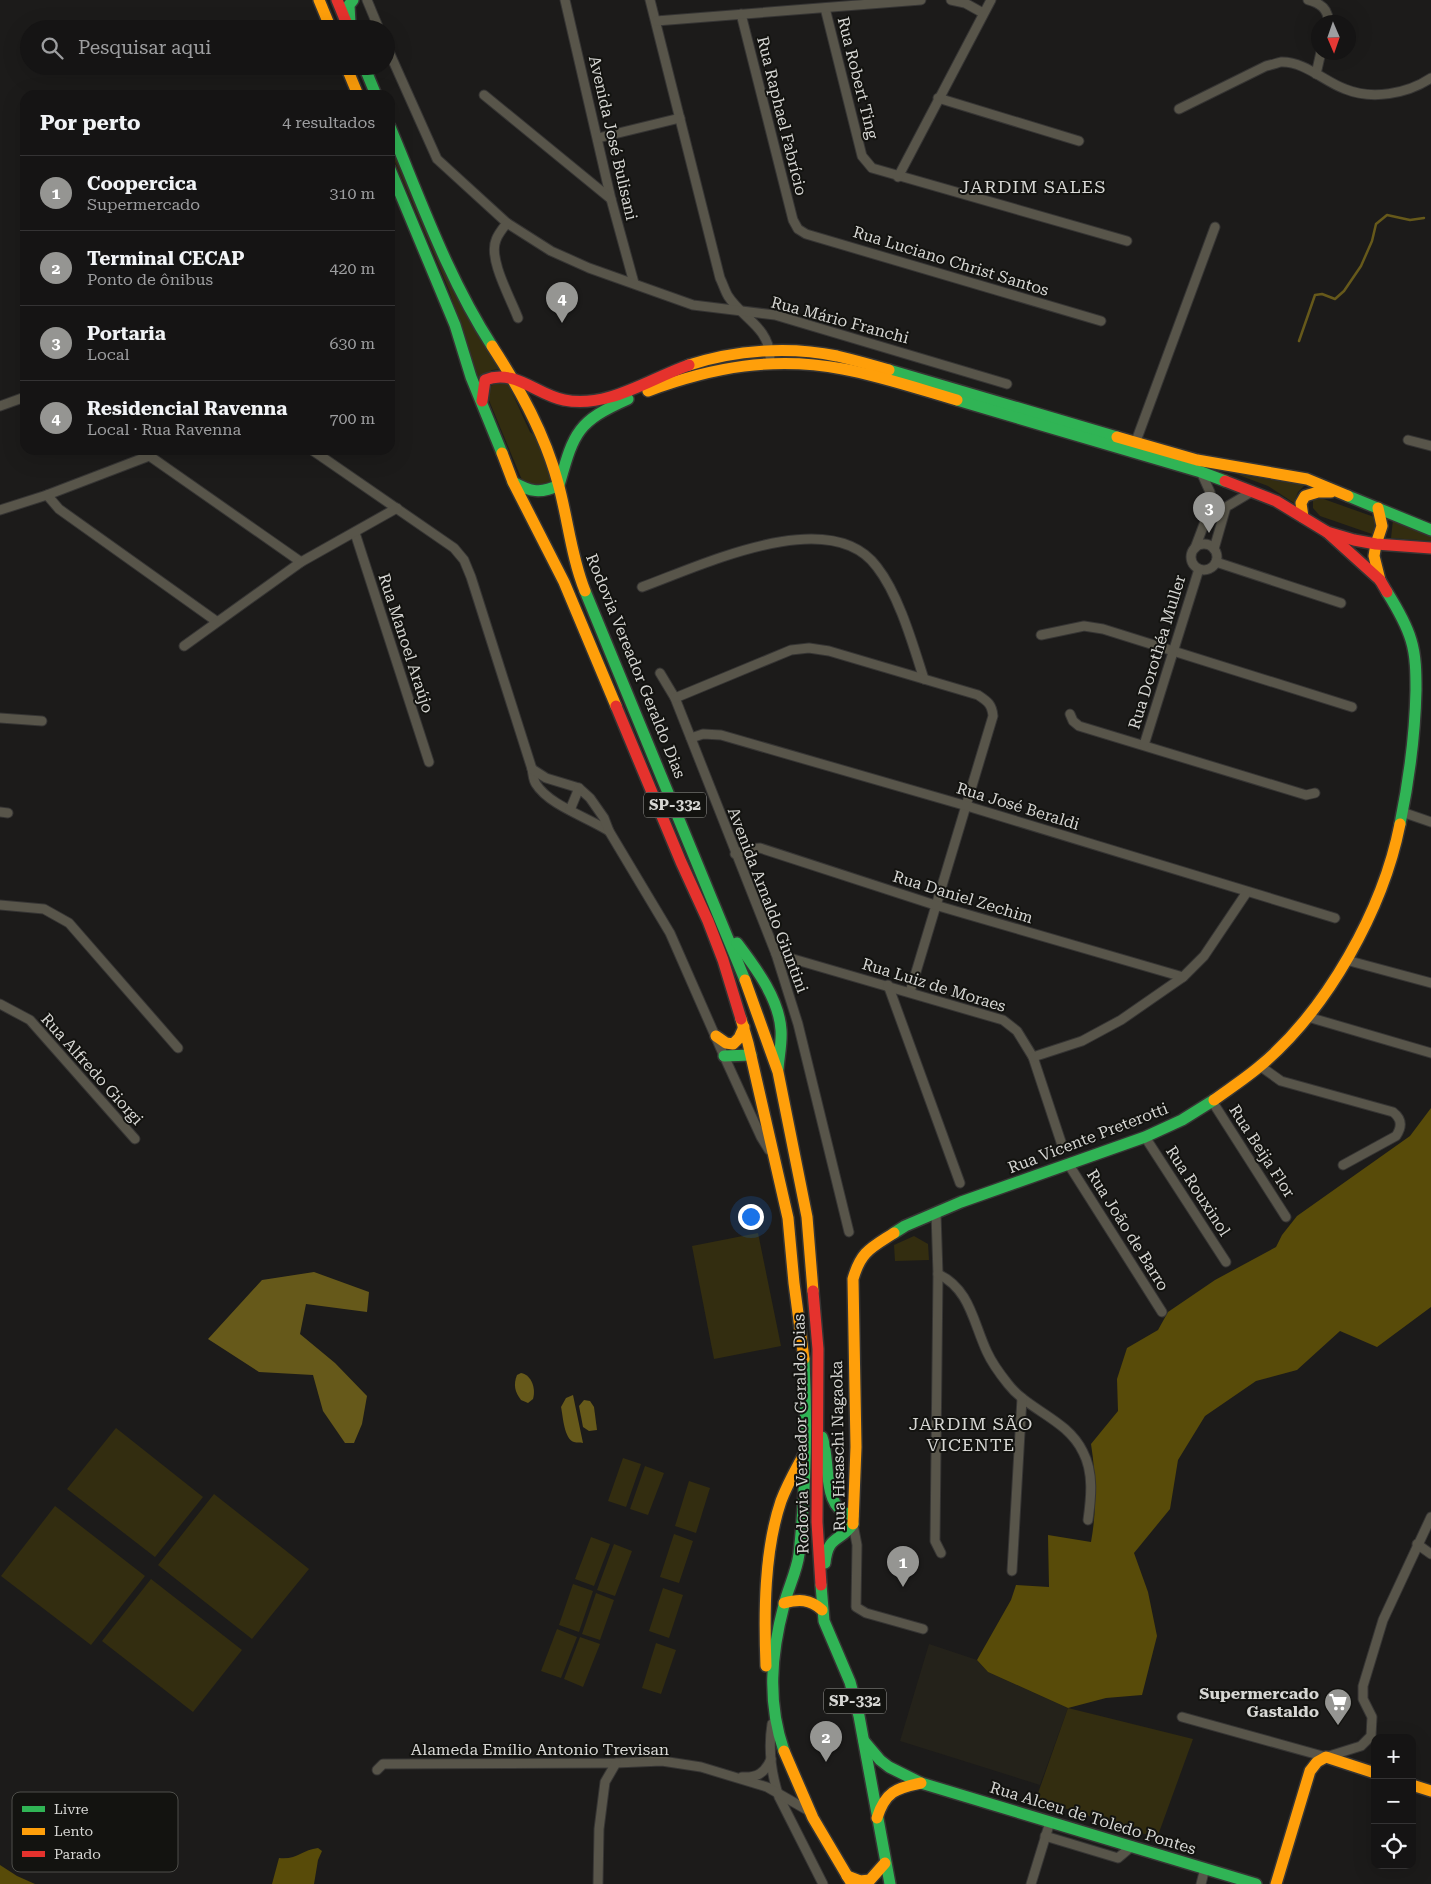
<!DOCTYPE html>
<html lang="pt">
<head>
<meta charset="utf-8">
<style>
	:root { --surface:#151414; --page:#222122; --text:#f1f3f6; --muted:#9d9ea0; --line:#343334; --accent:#959592 }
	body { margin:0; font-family:"Roboto Serif",serif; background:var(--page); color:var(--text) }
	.controls { position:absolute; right:15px; bottom:15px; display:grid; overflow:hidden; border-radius:10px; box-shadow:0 5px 20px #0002 }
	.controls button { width:45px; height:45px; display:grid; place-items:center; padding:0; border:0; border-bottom:1px solid var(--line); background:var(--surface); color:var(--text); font:25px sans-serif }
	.compass { position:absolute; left:1311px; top:15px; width:45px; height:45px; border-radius:50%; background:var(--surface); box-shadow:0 5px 20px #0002; rotate:178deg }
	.you { position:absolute; left:750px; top:1216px; width:18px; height:18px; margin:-12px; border:4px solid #fff; border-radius:50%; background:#1a73e8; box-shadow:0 0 0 8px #1a73e833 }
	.badge { display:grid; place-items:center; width:32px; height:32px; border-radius:50%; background:var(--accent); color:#fff; font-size:16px; font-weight:700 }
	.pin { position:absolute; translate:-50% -41px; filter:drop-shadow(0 1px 2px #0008) }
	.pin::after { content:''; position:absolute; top:26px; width:18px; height:15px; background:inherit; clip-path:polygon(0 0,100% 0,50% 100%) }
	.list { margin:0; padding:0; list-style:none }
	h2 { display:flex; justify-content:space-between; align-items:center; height:65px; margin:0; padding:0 20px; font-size:21px }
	h2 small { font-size:16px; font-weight:400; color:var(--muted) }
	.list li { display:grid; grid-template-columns:32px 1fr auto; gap:15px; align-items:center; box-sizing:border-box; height:75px; padding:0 20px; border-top:1px solid var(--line) }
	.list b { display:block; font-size:19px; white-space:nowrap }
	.list p { margin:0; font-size:16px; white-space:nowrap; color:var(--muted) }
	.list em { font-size:16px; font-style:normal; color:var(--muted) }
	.icon { flex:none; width:28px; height:28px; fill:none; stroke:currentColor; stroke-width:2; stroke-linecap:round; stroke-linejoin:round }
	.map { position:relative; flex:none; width:1431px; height:1884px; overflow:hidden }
	.search { position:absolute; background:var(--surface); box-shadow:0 5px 20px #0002; left:20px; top:20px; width:375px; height:55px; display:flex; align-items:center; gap:12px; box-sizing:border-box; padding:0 18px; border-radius:28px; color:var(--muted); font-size:19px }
	.panel { position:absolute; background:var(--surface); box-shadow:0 5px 20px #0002; left:20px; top:90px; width:375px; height:365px; border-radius:15px }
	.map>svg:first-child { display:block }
	.built { fill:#24221a }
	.green { fill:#332d10 }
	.forest { fill:#584b09 }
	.water { fill:#66591a }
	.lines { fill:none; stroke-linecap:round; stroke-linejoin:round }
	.stream { stroke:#66591a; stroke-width:2.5 }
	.street-casing { stroke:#363534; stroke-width:11 }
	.fast-casing { stroke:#363534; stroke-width:14 }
	.slow-casing { stroke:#363534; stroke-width:14 }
	.jam-casing { stroke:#363534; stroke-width:14 }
	.street { stroke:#58554a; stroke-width:9 }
	.fast { stroke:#30b455; stroke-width:11 }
	.slow { stroke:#ff9f0a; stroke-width:11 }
	.jam { stroke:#e5322d; stroke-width:11 }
	.labels { text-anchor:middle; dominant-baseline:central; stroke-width:4; stroke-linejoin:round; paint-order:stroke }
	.shield { fill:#131310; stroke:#9c9c98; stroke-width:1 }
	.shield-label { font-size:15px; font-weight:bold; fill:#d6d6d3 }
	.street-label { font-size:16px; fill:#d6d6d3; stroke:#131310 }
	.poi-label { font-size:16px; font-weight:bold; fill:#d6d6d3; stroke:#131310; text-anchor:end }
	.neighbourhood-label { font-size:18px; letter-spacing:1px; fill:#d6d6d3; stroke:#131310 }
	.key { fill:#131310; stroke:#4e4e4a; stroke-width:1 }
	.key-label { font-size:14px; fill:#d6d6d3 }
</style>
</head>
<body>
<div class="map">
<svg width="1431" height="1884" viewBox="0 0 1431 1884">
	<rect width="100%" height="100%" fill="#1c1b1a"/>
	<!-- built -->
	<polygon class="built" points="929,1644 977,1660 988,1672 1068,1708 1040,1785 900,1741"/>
	<!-- green -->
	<g class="green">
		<polygon points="390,137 503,369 492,370 479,381 449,290 390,150"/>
		<polygon points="497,381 506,382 509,386 530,432 539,439 551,481 544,487 524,485 488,398 488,389"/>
		<polygon points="1236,474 1305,485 1298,492 1294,503 1268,486"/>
		<polygon points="1318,497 1377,518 1377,528 1372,534 1320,516 1313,508 1313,500"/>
		<polygon points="1393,520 1431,537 1431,541 1391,538"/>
		<polygon points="758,1233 781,1346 714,1359 692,1246"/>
		<polygon points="914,1236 928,1244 929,1260 895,1261 894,1245"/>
		<polygon points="116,1428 203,1497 155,1557 67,1489"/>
		<polygon points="623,1458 641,1464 626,1507 608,1501"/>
		<polygon points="645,1466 664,1473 648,1515 630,1509"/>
		<polygon points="689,1481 710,1488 696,1533 675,1526"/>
		<polygon points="214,1494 309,1569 252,1639 158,1565"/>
		<polygon points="55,1506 145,1576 91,1645 1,1576"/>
		<polygon points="674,1534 693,1541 679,1583 660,1577"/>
		<polygon points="591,1537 610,1544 594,1586 575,1579"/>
		<polygon points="614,1544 632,1551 615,1596 597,1590"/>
		<polygon points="151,1579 242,1650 193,1712 102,1641"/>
		<polygon points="573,1584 593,1591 579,1632 559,1625"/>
		<polygon points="663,1588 683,1595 669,1638 649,1631"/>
		<polygon points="596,1593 614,1600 600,1640 582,1634"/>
		<polygon points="557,1629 577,1637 561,1678 541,1671"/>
		<polygon points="580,1637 600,1644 583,1687 564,1679"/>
		<polygon points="656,1643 676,1650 661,1694 642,1688"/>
		<polygon points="1068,1708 1193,1739 1157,1838 1036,1799"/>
	</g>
	<!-- forest -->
	<g class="forest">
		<path d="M1431 1108V1307L1377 1347 1340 1331 1297 1370 1256 1381 1205 1416 1178 1460 1170 1509 1134 1553 1148 1592 1157 1636 1142 1695 1106 1698 1068 1708 988 1672 977 1660 1011 1600 1016 1585 1049 1587 1048 1535 1091 1542C1097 1509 1096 1476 1091 1444L1118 1411 1117 1379 1127 1348 1158 1330 1168 1312 1215 1280 1276 1247 1282 1235 1297 1216 1410 1136Z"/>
		<path d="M318 1848 322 1851 318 1860 314 1884H272L279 1858C297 1860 302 1850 318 1848Z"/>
		<polygon points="0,1865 17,1876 35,1884 0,1884"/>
	</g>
	<!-- water -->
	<g class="water">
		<polygon points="314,1272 369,1292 367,1312 306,1304 300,1334 335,1363 367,1396 362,1424 354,1443 345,1443 323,1411 313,1375 259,1372 208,1339 262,1280"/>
		<path d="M521 1373C532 1375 536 1389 533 1399L528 1403 521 1400C515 1392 513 1385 517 1375Z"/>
		<path d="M573 1395 583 1443C580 1442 577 1443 574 1442 564 1439 563 1416 561 1407L566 1398Z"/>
		<polygon points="584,1400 590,1401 594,1407 597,1430 589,1431 583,1427 579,1406"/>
	</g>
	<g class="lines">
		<!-- stream -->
		<polyline class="stream" points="1299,341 1315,295 1322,294 1335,299 1344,291 1361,266 1372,241 1376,224 1387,215 1410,220 1424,218"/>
		<!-- street casing -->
		<g class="street-casing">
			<g id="street">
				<polyline points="367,0 379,29"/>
				<polyline points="565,0 611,199 634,283"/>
				<path d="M650 0 720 278C723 284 725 291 728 296 742 318 769 327 770 357"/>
				<polyline points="951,0 965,3 983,13"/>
				<path d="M1308 0C1320 3 1329 9 1328 22"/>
				<polyline points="825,8 862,156 872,168 1127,241"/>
				<polyline points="741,14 793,220 798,229 806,234 1101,321"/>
				<polyline points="656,21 921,0"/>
				<polyline points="386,45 437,159 507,223 551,251 589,268 693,305 775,315 1007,384"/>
				<polyline points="1316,74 1321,52"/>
				<polyline points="484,95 611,199"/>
				<polyline points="938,98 1079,141"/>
				<path d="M1179 109 1266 66C1271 65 1277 63 1281 62 1304 61 1325 82 1345 89 1372 100 1407 94 1431 78"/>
				<polyline points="598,138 680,118"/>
				<polyline points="898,177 991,0"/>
				<path d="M507 223C503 228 498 234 496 240 488 259 511 299 518 318"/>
				<polyline points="0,406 25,397"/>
				<polyline points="1408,440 1431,446"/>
				<polyline points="1136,441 1215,227"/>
				<polyline points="141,450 301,562"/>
				<path d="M312 450 454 548 464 560 471 577 532 769C533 773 533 780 536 784 549 805 587 817 609 831"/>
				<polyline points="47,495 59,509 216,621"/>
				<polyline points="0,510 47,495 149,456"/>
				<polyline points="355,533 429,762"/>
				<circle cx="1204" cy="557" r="13"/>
				<polyline points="1195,548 1212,503 1210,492 1201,472"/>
				<polyline points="1214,549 1226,507 1253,491"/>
				<polyline points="1216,562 1341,603"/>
				<path d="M642 587C700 566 830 503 877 567 899 595 913 645 924 679"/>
				<polyline points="1041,635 1084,626 1103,629 1352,707"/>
				<polyline points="184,646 301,562 397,508"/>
				<polyline points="660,673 675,698 776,954 798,1024 849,1232"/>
				<path d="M675 698 791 650 809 648 829 651 978 695C987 701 992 704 993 716L910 992"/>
				<polyline points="1070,714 1073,721 1079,726 1306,795 1315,793"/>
				<polyline points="0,718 42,721"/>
				<polyline points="691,738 703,734 721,735 967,806 1335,918"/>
				<polyline points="1144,745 1199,569"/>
				<polyline points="532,769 546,778 579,788 590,798 604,818 609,831 670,933 724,1056 761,1137 769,1150"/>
				<polyline points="570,810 579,788"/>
				<polyline points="0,812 8,813"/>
				<polyline points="1402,812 1431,822"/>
				<polyline points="735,854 748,849 760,848 935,905 1183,977"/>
				<polyline points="0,905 44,909 69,923 178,1048"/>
				<polyline points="776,954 1003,1020 1017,1031 1033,1057 1063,1148"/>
				<polyline points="1346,960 1431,983"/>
				<polyline points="888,985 960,1183"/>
				<polyline points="0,1004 30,1020 135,1139"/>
				<polyline points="1308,1017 1431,1053"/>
				<polyline points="1033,1057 1082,1041 1121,1020 1183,977 1204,956 1247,892"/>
				<path d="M1260 1066 1281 1081 1393 1112C1402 1119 1402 1127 1396 1136L1343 1165"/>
				<polyline points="1212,1101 1286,1217"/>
				<polyline points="1145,1137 1226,1262"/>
				<polyline points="1069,1165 1162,1312"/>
				<polyline points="936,1213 938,1274 935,1541 941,1553"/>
				<path d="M938 1274C970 1289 973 1322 987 1352 992 1363 1000 1374 1008 1384 1029 1411 1067 1419 1083 1452 1094 1473 1091 1498 1088 1520"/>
				<polyline points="853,1524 857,1545 856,1607 866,1613 923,1629"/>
				<polyline points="1417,1544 1431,1554"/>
				<polyline points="1012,1571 1022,1398"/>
				<polyline points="1182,1717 1326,1757 1361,1746 1371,1736 1372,1717 1363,1699 1363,1686 1383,1620 1431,1517"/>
				<path d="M772 1724C768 1749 771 1773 779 1797L823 1884"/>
				<polyline points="377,1770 383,1764 616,1763 662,1761 701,1767 767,1787 809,1811"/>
				<path d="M742 1777C757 1778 765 1773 771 1759"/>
				<polyline points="1045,1836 1118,1858 1132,1846"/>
				<polyline points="598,1884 599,1829 605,1782 616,1763"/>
				<polyline points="1031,1884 1050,1822"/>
				<polyline points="1201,1884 1205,1868"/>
			</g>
		</g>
		<!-- fast casing -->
		<g class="fast-casing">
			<g id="fast">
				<polyline points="350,23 349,5 353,0"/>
				<polyline points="364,66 376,95"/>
				<path d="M390 127C421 201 448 278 492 346"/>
				<polyline points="390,169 455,325 471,377 502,453"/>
				<polyline points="889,370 1117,437"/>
				<polyline points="957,400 1201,472 1225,481"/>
				<path d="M513 482C530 492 541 494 559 485 574 433 576 422 628 399"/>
				<polyline points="1348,496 1431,530"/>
				<polyline points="585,591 745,980"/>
				<path d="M1387 592C1397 608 1406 623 1411 640 1416 656 1416 674 1416 690 1415 736 1409 780 1400 824"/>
				<path d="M737 943C755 967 779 998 781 1030 782 1042 779 1056 778 1069"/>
				<polyline points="724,1056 751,1055"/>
				<polyline points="894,1233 905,1226 961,1202 1145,1137 1182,1120 1214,1100"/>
				<path d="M822 1437C830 1457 823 1498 842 1511 845 1513 850 1515 853 1516"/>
				<path d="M825 1563C828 1535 839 1543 853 1524"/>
				<polyline points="821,1585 824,1621 850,1682 859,1716 890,1884"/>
				<polyline points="864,1741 880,1760 889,1767 921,1783 1256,1884"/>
				<path d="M784 1751C767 1702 771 1654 784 1605 788 1588 797 1571 799 1554 806 1489 807 1424 804 1359"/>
			</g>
		</g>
		<!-- slow casing -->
		<g class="slow-casing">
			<g id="slow">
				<polyline points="319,0 331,29"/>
				<polyline points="346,66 358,95"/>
				<path d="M492 346C520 389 545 434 558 483 568 519 571 556 585 591"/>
				<path d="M689 365C735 350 789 346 837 356 854 360 872 365 889 370"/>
				<path d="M648 391C713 367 774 356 843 369 881 376 919 389 957 400"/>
				<polyline points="1117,437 1197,460 1307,479 1348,496"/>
				<polyline points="502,453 513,482 564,582 616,706"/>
				<polyline points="1303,517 1301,503 1305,496 1318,492 1331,492"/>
				<polyline points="1376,544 1374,556 1380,580"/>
				<polyline points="1376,544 1382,526 1378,508"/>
				<polyline points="745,980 778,1072 807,1217 813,1291"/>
				<polyline points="741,1019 748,1043 788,1218 794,1283 804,1359"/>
				<polyline points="716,1036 726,1043 733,1044 739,1038 744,1027"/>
				<path d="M1214 1100C1229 1089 1246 1078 1260 1066 1327 1010 1383 910 1400 824"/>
				<path d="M853 1524 856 1447 853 1279C861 1251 871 1248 894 1233"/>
				<path d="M784 1603C799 1599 810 1599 822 1610"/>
				<path d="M766 1666C764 1614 764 1551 781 1501 787 1485 795 1471 803 1456"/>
				<polyline points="784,1751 813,1818 852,1884"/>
				<polyline points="1412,1785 1431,1791"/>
				<path d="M877 1818C885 1792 896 1788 921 1783"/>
				<polyline points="847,1876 860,1881 870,1880 885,1863"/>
				<polyline points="1276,1884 1310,1771 1317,1762 1326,1757 1375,1773"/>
			</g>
		</g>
		<!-- jam casing -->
		<g class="jam-casing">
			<g id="jam">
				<polyline points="337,0 349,29"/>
				<path d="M482 401 485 380C514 368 537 395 564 400 607 409 649 379 689 365"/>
				<polyline points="1225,481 1276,501 1327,532 1354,540 1376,544 1431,548"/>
				<polyline points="1327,532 1380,580 1387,592"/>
				<polyline points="616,706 681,862 708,921 723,960 741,1019"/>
				<polyline points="813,1291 818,1349 817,1522 821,1585"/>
			</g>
		</g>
		<!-- street -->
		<use href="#street" class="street"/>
		<!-- fast -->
		<use href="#fast" class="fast"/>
		<!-- slow -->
		<use href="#slow" class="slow"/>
		<!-- jam -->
		<use href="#jam" class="jam"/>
	</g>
	<!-- icons -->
	<defs>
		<g id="supermarket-pin" transform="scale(1.4375)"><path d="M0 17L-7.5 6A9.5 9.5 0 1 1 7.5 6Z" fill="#959592" stroke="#131310"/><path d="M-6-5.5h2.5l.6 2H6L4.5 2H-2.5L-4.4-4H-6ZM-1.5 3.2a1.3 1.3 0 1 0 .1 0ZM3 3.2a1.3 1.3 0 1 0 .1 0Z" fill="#fff"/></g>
	</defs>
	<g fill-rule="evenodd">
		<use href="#supermarket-pin" x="1338" y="1702"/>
	</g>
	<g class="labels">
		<!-- shield labels -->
		<g class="shield">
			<rect x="644" y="792.5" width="62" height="25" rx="4"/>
			<rect x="824" y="1688.5" width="62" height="25" rx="4"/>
		</g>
		<g class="shield-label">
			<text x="675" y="805">SP-332</text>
			<text x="855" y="1701">SP-332</text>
		</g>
		<!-- street labels -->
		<g class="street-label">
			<text transform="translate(858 78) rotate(76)">Rua Robert Ting</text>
			<text transform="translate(782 116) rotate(76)">Rua Raphael Fabrício</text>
			<text transform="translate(613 138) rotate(77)">Avenida José Bulisani</text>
			<text transform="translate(951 261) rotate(17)">Rua Luciano Christ Santos</text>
			<text transform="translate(840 320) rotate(15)">Rua Mário Franchi</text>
			<text transform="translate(406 643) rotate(72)">Rua Manoel Araújo</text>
			<text transform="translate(1157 652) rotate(-73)">Rua Dorothéa Muller</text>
			<text transform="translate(636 666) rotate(68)">Rodovia Vereador Geraldo Dias</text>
			<text transform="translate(1018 806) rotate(17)">Rua José Beraldi</text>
			<text transform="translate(963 897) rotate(17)">Rua Daniel Zechim</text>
			<text transform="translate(768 900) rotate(69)">Avenida Arnaldo Giuntini</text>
			<text transform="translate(934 985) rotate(17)">Rua Luiz de Moraes</text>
			<text transform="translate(92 1069) rotate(48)">Rua Alfredo Giorgi</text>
			<text transform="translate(1088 1138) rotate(-21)">Rua Vicente Preterotti</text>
			<text transform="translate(1262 1151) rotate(57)">Rua Beija Flor</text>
			<text transform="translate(1198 1191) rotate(57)">Rua Rouxinol</text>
			<text transform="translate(1128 1230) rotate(58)">Rua João de Barro</text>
			<text transform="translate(801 1434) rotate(-91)">Rodovia Vereador Geraldo Dias</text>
			<text transform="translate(838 1446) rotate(-91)">Rua Hisaschi Nagaoka</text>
			<text x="540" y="1749">Alameda Emílio Antonio Trevisan</text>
			<text transform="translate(1093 1818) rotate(17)">Rua Alceu de Toledo Pontes</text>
		</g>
		<!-- poi labels -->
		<g class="poi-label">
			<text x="1319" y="1693">Supermercado<tspan x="1319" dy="18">Gastaldo</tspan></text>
		</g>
		<!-- neighbourhood labels -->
		<g class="neighbourhood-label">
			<text x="1033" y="186">JARDIM SALES</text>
			<text x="971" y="1423">JARDIM SÃO<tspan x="971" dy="21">VICENTE</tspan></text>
		</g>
	</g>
	<!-- legend -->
	<rect x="12" y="1792" width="166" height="80" rx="8" class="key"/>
	<rect x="22" y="1806" width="23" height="6" fill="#30b455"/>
	<rect x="22" y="1828" width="23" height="7" fill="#ff9f0a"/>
	<rect x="22" y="1851" width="23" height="6" fill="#e5322d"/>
	<g class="key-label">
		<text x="54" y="1814">Livre</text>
		<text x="54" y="1836">Lento</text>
		<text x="54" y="1859">Parado</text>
	</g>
</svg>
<div class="controls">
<button>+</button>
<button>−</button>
<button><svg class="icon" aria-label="locate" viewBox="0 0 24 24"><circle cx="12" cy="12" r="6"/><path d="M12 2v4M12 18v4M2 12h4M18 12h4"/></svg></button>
</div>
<svg class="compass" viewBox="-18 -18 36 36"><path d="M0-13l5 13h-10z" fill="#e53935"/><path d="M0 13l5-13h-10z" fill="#9d9ea0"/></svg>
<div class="you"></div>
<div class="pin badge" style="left:903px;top:1587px">1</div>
<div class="pin badge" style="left:826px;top:1762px">2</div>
<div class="pin badge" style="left:1209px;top:533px">3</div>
<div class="pin badge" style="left:562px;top:323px">4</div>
<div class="search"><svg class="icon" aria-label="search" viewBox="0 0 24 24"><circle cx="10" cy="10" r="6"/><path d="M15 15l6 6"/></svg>Pesquisar aqui</div>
<section class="panel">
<h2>Por perto<small>4 resultados</small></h2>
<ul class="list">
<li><span class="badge">1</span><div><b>Coopercica</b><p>Supermercado</p></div><em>310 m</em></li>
<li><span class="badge">2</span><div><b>Terminal CECAP</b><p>Ponto de ônibus</p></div><em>420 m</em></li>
<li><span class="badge">3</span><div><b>Portaria</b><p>Local</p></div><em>630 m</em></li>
<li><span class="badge">4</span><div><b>Residencial Ravenna</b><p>Local · Rua Ravenna</p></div><em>700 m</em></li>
</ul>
</section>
</div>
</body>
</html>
